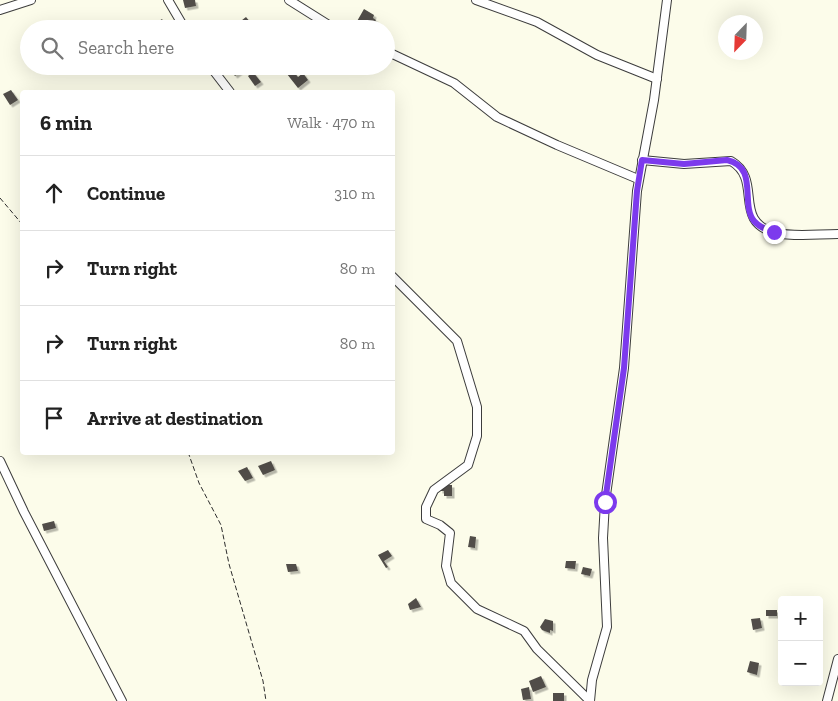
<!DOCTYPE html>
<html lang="en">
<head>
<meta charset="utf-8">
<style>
	:root { --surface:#fff; --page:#f6f6f6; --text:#222; --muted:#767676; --line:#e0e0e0 }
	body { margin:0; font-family:"Zilla Slab",serif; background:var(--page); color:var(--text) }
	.controls { position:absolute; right:15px; bottom:15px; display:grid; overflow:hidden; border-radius:5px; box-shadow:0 5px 20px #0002 }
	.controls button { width:45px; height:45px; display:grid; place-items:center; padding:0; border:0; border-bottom:1px solid var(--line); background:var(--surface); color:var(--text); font:25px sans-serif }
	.compass { position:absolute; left:718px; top:15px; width:45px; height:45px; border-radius:50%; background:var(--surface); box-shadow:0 5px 20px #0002; rotate:203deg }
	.stop { position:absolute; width:15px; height:15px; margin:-11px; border:4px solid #7c3aed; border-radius:50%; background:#fff }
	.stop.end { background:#7c3aed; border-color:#fff; box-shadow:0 1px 5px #0008 }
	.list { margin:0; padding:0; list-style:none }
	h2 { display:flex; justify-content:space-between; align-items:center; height:65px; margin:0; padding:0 20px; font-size:21px }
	h2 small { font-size:16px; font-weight:400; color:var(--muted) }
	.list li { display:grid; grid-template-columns:32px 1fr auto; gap:15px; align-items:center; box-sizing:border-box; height:75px; padding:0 20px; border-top:1px solid var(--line) }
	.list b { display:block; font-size:19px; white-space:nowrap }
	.list em { font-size:16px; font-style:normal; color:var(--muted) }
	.icon { flex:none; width:28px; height:28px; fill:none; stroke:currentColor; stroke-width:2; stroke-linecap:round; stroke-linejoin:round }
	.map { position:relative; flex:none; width:838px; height:701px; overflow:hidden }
	.search { position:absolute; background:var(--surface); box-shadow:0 5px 20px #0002; left:20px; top:20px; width:375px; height:55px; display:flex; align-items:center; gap:12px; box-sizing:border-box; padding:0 18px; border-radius:28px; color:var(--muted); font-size:19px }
	.panel { position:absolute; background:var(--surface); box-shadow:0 5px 20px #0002; left:20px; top:90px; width:375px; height:365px; border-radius:5px }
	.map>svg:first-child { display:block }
	.building { fill:#514e48; filter:url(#shadow) }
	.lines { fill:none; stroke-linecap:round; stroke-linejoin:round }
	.minor-casing { stroke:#3d3d3d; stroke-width:10 }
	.path { stroke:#2c2c2c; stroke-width:1; stroke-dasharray:5 2.5; stroke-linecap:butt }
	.minor { stroke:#fff; stroke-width:8 }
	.route { stroke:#7c3aed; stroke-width:6 }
</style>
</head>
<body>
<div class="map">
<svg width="838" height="701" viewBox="0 0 838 701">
	<defs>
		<filter id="shadow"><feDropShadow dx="2.5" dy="2.5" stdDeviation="0" flood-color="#0004"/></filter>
	</defs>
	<rect width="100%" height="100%" fill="#fcfcea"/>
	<!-- building -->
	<g class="building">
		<polygon points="183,0 195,0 196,6 185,8"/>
		<polygon points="364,9 374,15 373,18 376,20 372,27 369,25 367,28 356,23"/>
		<polygon points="246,17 251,23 247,26 249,29 241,29 237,24"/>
		<polygon points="162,19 168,29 159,29 156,23"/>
		<polygon points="237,66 243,70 235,76 231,71"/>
		<polygon points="292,70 298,77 303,73 308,80 298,88 287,74"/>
		<polygon points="253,72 261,82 255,86 248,76"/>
		<polygon points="11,90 18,100 10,105 3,94"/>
		<polygon points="271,461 275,470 263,475 258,466"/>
		<polygon points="247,467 253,478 245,481 238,471"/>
		<polygon points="440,485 452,485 452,496 444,496 444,491 440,491"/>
		<polygon points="54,521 56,528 44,531 42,524"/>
		<polygon points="470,536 476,537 475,548 468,547"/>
		<polygon points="388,550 392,556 384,561 388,567 386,568 378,555"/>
		<polygon points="566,561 576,561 575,569 565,568"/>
		<polygon points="286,564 296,564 298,571 288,572"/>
		<polygon points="583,567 592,569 590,576 581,574"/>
		<polygon points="416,598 421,607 410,610 408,604"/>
		<rect x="766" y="610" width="11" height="6"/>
		<polygon points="760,618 762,628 753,630 751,619"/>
		<polygon points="545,619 553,621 553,631 550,630 550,633 542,630 540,627"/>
		<polygon points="750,661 759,663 757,675 747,672"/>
		<polygon points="541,676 546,687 533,692 529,681"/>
		<polygon points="529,687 531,699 523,700 521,689"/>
		<rect x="553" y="693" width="11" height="8"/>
	</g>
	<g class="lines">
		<!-- minor casing -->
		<g class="minor-casing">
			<g id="minor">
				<polyline points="168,0 185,29"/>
				<polyline points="289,0 335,29"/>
				<polyline points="476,0 537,22 597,55 657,79"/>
				<polyline points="0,10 31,0"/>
				<polyline points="386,51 454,83 497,117 557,145 638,179"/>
				<polyline points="210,66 230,92"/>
				<path d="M642 160 684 164 731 161C764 180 731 222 776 233 795 237 818 234 838 234"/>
				<polyline points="392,276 457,341 477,407 477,436 468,465 434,490 426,507 426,519 440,525 450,533 446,566 451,583 477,609 524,631 537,649 590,701"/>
				<polyline points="0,461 24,512 122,701"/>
				<polyline points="590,701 592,680 607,627 603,538 605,502 624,368 637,191 654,100 667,0"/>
				<polyline points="827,701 838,659"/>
			</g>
		</g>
		<!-- path -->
		<g class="path">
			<polyline points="0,198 22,224"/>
			<polyline points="188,452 199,483 221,525 229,564 263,681 266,701"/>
		</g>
		<!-- minor -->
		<use href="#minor" class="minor"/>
	</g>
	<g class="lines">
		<!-- route -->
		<path class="route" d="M605 502 624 368 637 191 642 160 684 164 727 160C759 167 740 204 754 221 759 227 767 230 774 232"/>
	</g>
</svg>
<div class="controls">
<button>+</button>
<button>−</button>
</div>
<svg class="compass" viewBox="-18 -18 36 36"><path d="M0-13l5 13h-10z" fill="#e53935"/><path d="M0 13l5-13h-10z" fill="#767676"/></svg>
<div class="stop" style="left:605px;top:502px"></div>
<div class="stop end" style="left:774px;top:232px"></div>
<div class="search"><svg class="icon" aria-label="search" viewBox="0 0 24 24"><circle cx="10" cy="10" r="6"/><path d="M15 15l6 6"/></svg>Search here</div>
<section class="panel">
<h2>6 min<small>Walk · 470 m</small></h2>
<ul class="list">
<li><svg class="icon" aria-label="ahead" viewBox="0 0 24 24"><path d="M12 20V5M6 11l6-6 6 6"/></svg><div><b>Continue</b></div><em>310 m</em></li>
<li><svg class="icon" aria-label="right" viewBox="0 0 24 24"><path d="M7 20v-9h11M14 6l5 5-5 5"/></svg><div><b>Turn right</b></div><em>80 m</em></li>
<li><svg class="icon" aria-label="right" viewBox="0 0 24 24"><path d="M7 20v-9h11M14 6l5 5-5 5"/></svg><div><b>Turn right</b></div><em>80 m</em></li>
<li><svg class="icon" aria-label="arrive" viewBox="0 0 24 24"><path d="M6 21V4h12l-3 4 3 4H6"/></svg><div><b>Arrive at destination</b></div></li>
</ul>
</section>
</div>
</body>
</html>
